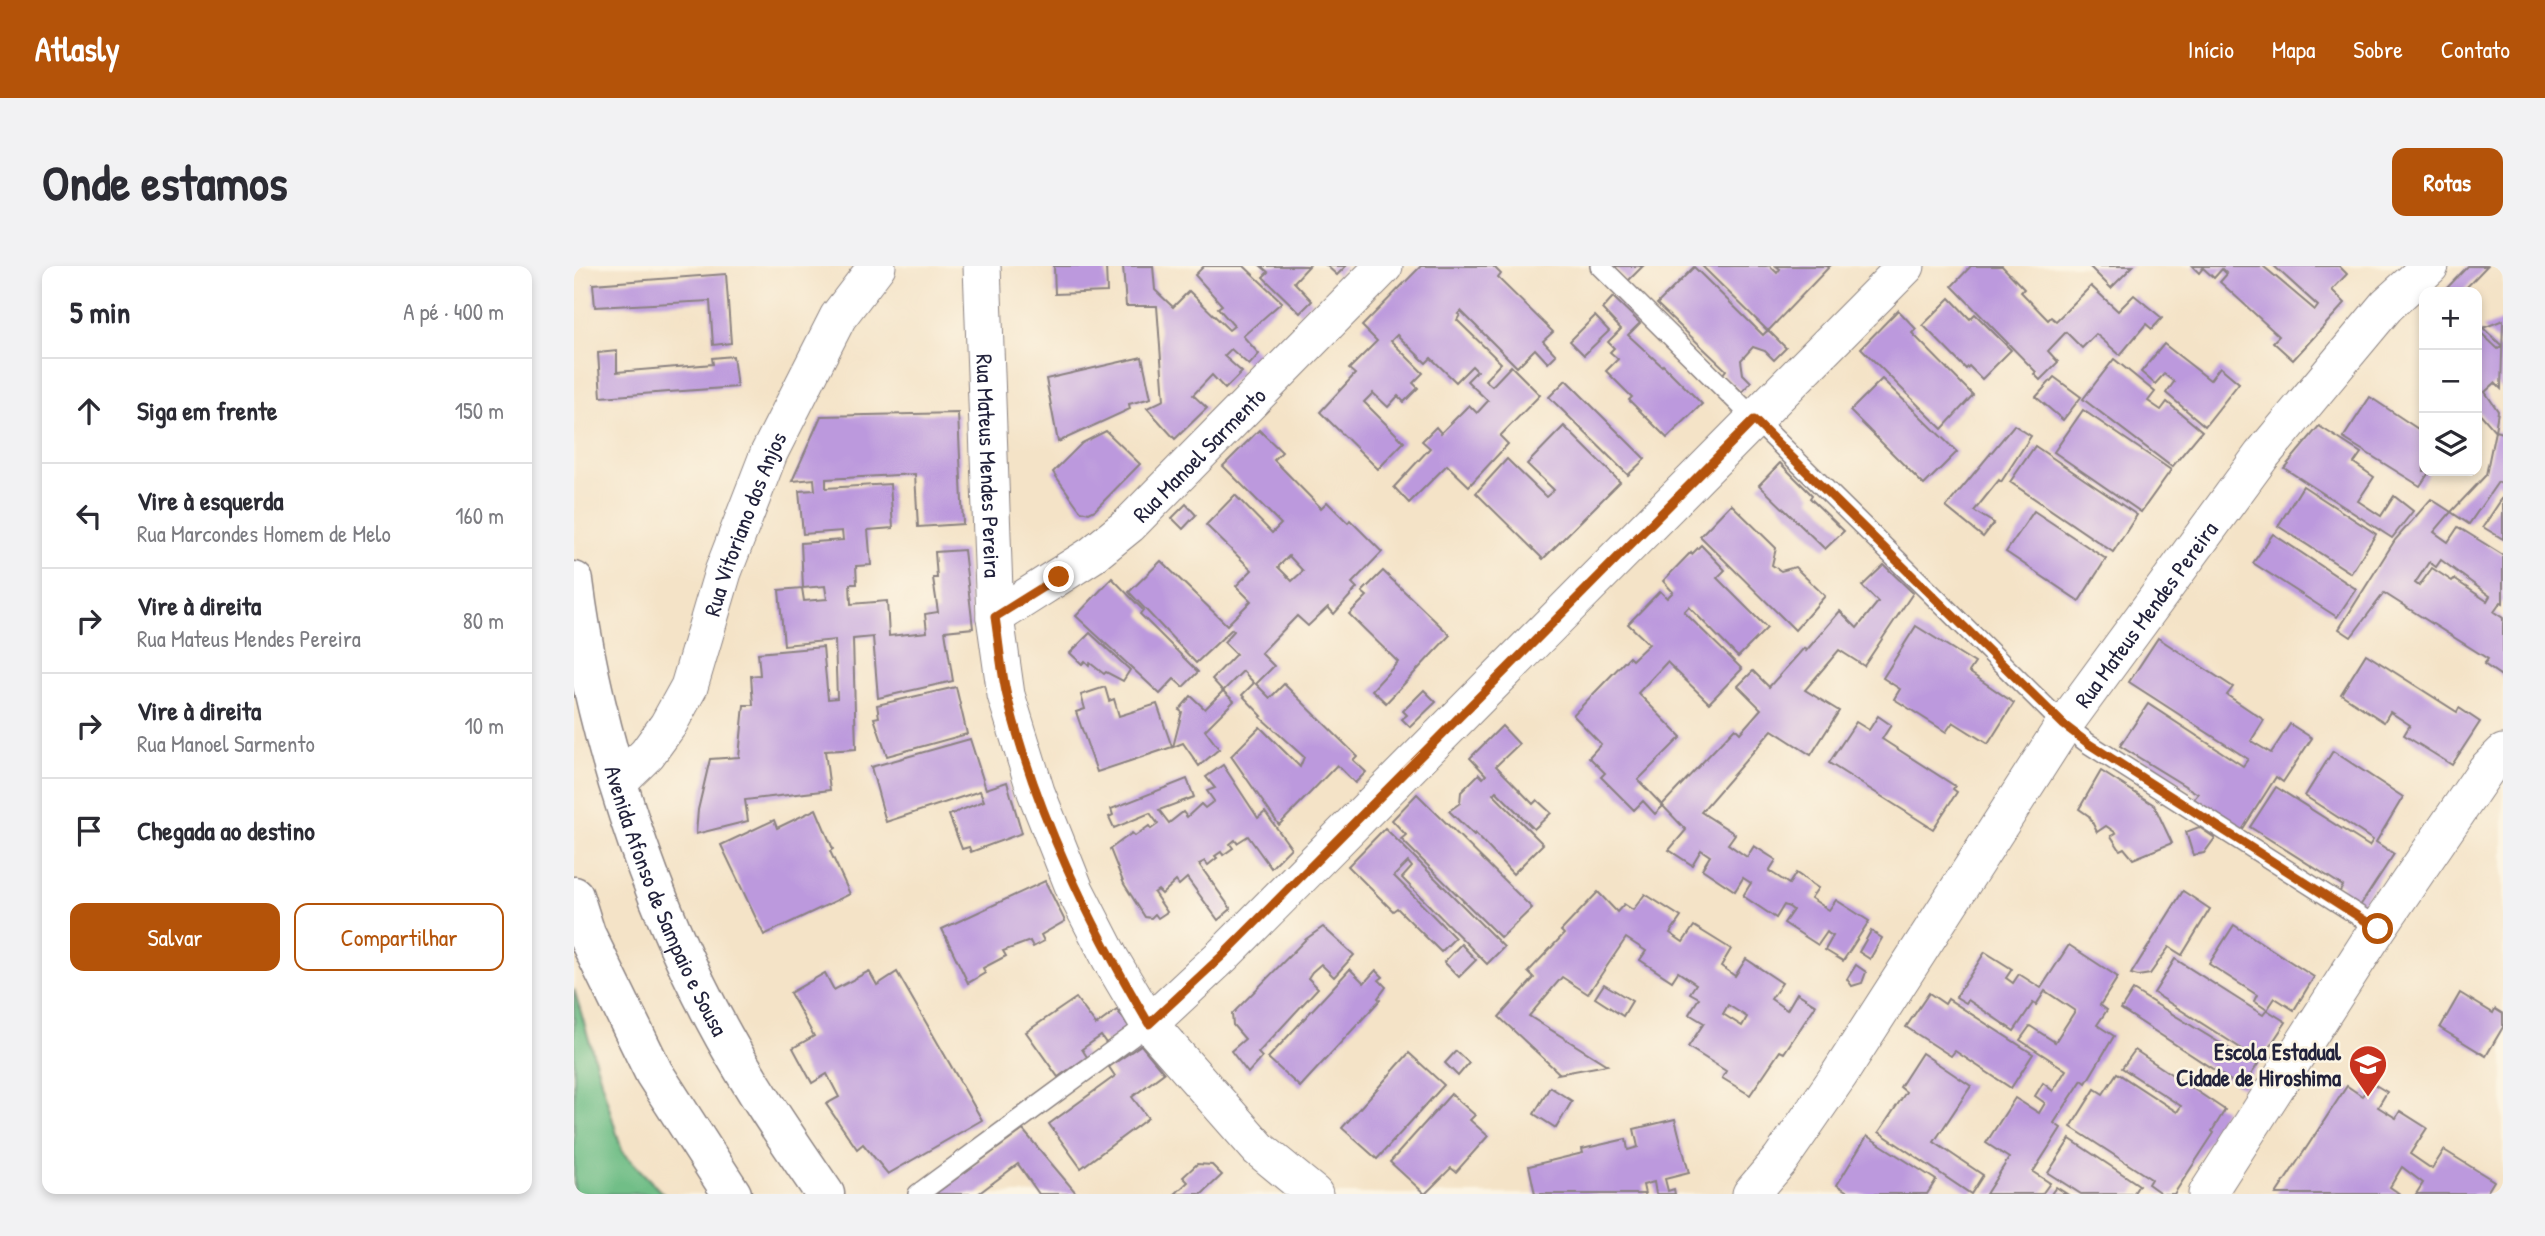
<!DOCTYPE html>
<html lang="pt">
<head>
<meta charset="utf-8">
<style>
	:root { --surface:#fff; --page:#f2f2f3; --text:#2b2b33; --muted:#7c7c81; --line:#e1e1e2; --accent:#b45309 }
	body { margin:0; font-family:"Patrick Hand",sans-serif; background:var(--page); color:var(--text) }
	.controls { position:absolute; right:21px; top:21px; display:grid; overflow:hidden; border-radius:14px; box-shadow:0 4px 10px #0003 }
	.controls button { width:63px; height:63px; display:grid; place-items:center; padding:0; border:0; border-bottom:2px solid var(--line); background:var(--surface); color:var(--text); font:35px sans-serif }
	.stop { position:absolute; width:21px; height:21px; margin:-16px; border:5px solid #b45309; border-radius:50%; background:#fff }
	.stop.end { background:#b45309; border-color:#fff; box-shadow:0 2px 7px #0008 }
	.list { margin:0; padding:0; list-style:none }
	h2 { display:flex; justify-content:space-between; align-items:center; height:91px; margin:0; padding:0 28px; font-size:30px }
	h2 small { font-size:23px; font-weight:400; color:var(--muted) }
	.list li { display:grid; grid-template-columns:46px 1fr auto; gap:21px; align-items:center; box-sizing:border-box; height:105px; padding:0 28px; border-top:2px solid var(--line) }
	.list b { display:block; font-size:26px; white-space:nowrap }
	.list p { margin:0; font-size:23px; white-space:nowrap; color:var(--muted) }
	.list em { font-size:23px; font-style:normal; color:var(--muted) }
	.actions { display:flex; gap:14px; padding:21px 28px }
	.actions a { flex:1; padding:16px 0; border:2px solid var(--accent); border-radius:14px; text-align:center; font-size:24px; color:var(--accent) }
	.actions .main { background:var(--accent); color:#fff }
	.icon { flex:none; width:38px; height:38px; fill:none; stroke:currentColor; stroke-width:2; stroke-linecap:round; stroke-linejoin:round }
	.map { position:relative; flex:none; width:1929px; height:928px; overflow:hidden; border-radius:14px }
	header { display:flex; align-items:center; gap:42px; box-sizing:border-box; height:98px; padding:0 35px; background:var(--accent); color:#fff }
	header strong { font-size:33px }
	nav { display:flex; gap:38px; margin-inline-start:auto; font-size:24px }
	.intro { display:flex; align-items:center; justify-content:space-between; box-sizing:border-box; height:168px; padding:0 42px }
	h1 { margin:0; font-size:49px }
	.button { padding:18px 32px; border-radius:14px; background:var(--accent); color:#fff; font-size:24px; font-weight:700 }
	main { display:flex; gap:42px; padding:0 42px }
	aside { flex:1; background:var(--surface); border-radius:14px; box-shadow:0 4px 10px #0003 }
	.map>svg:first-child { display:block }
	.forest { fill:#71be87; stroke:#4a7061; stroke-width:2 }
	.building { fill:#bc99dd; fill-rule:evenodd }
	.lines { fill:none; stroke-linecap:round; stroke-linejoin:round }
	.lane-casing { stroke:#8b8281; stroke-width:22 }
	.street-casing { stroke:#8b8281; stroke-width:39 }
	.secondary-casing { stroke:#8b8281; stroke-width:41 }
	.lane { stroke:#fff; stroke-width:19 }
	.street { stroke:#fff; stroke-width:37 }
	.secondary { stroke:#fff; stroke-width:38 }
	.route { stroke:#b45309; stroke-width:9 }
	.labels { text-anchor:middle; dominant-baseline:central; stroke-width:5; stroke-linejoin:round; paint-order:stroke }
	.street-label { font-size:23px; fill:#22223b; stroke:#fcf5e5 }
	.poi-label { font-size:23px; font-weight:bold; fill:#22223b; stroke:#fcf5e5; text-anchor:end }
</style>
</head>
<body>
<header>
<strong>Atlasly</strong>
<nav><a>Início</a><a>Mapa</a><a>Sobre</a><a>Contato</a></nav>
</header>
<div class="intro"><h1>Onde estamos</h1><a class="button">Rotas</a></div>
<main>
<aside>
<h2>5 min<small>A pé · 400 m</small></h2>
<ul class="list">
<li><svg class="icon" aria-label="ahead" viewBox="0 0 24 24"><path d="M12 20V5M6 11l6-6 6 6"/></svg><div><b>Siga em frente</b></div><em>150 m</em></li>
<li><svg class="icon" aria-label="left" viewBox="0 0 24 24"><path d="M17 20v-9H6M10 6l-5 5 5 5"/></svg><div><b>Vire à esquerda</b><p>Rua Marcondes Homem de Melo</p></div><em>160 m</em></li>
<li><svg class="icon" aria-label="right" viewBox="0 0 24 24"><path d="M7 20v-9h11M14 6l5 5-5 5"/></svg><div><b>Vire à direita</b><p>Rua Mateus Mendes Pereira</p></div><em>80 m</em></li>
<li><svg class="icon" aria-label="right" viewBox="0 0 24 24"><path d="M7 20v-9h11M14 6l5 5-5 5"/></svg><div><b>Vire à direita</b><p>Rua Manoel Sarmento</p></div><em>10 m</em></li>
<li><svg class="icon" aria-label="arrive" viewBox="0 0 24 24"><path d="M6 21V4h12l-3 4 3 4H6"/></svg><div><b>Chegada ao destino</b></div></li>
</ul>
<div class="actions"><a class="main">Salvar</a><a>Compartilhar</a></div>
</aside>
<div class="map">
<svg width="1929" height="928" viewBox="0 0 1929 928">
	<rect width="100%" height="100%" fill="#fcf5e5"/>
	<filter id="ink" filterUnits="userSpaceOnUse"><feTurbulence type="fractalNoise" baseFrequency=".0143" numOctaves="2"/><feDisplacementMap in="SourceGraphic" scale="14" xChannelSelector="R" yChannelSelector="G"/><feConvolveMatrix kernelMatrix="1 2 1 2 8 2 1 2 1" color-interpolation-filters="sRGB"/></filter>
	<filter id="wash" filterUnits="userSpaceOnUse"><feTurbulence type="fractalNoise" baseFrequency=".00686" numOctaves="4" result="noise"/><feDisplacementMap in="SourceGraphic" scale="28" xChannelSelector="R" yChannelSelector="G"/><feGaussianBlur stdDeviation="1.57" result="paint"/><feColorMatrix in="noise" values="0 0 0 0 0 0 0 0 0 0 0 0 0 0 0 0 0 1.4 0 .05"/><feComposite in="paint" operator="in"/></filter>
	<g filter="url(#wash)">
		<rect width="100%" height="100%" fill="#f4e3c7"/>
		<!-- forest -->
		<polygon class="forest" points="0,723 48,885 89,928 0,928"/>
		<g id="blocks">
			<!-- building -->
			<g class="building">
				<polygon points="480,0 532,0 533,26 481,28"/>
				<polygon points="549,0 579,0 581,24 599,41 615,25 655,64 660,60 644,42 648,39 621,9 630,0 670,0 708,36 669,70 685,88 675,99 657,83 650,90 668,106 651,123 638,109 619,129 633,142 601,173 573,142 590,134 583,40 552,40"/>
				<polygon points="687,0 735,0 720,16 738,35 726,47 689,11 694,6"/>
				<polygon points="753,0 772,0 763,9"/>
				<polygon points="847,0 919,0 927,8 924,12 979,66 969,75 982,89 974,97 961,83 943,101 887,45 884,48 886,49 883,54 927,97 911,114 918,120 937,100 966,129 926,170 934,178 895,220 873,199 835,237 820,221 856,182 848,175 862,161 867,167 895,139 903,147 914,135 893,115 903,105 898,100 882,116 857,92 852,97 823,69 817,75 849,107 839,117 844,122 830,136 824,130 814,141 799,127 790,136 830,176 804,203 746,146 781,108 775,103 803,75 788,60"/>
				<polygon points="1040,0 1069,0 1054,15"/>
				<polygon points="1128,0 1196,0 1203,7 1206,3 1202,0 1256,0 1194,65"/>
				<polygon points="1397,0 1428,0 1450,23 1447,26 1474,54 1477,51 1482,55 1517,20 1544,45 1560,29 1588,52 1578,63 1572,58 1546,89 1522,68 1508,82 1492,66 1474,85 1484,96 1466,114 1460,108 1462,106 1378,20"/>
				<polygon points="1515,0 1559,0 1537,22"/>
				<polygon points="1618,0 1689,0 1741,44 1744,40 1700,0 1765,0 1773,8 1758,24 1771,37 1719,94 1699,76 1705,70 1646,16 1653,8 1648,3 1640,12 1629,2 1625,7"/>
				<polygon points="1894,0 1913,0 1888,26 1872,26 1870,25"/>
				<polygon points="1120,1 1189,69 1194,64 1212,82 1200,94 1191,85 1179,81 1167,94 1169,108 1177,116 1168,126 1149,108 1152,104 1083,38"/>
				<polygon points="152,8 157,77 139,79 136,35 21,41 19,18"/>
				<polygon points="1039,31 1066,57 1054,69 1088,100 1089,99 1128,138 1093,172 1055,134 1058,131 1032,105 1044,93 1036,86 1040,82 1034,76 1047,63 1028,43"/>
				<polygon points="1376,32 1396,53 1401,48 1437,84 1408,113 1395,100 1392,103 1349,59"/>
				<polygon points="1324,44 1342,63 1338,67 1399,129 1368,163 1287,82"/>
				<polygon points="1021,50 1035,65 1010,89 996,75"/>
				<polygon points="1929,54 1927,123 1921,117 1911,126 1924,145 1921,165 1903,144 1903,63 1924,83 1928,80 1909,62"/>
				<polygon points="1590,78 1636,114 1646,101 1665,117 1631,160 1592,127 1600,116 1590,108 1581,118 1567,106"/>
				<polygon points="43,85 43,106 139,98 138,92 159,90 163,121 27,131 24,87"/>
				<polygon points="568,91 577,132 555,138 556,143 484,176 472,113"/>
				<polygon points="1540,93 1581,126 1574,135 1587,144 1593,136 1628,165 1598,201 1509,133"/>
				<polygon points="1480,111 1507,131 1489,154 1462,131"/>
				<polygon points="1308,113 1383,186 1350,219 1276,145"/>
				<polygon points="992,114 1071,193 1054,209 975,131"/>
				<polygon points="1796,131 1850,167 1850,205 1856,205 1846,220 1769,172"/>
				<polygon points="1509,144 1597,204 1567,246 1480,186"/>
				<polygon points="384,147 389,258 344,261 341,208 252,213 252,222 316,218 319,262 294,264 297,299 282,300 283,318 276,318 277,338 313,335 315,370 353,366 351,348 364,346 359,312 363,312 361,286 390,284 399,362 371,365 379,415 304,432 299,371 279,373 282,483 251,485 256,524 171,534 174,555 122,568 124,544 136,493 165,491 170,439 179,439 177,410 186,409 184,387 249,381 254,433 263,432 261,374 210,379 205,324 228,322 230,335 253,333 251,320 229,322 227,277 269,274 268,265 229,268 225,225 241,224 240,213 218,215 247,150"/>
				<polygon points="1440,159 1457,170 1427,216 1425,214 1400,245 1420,257 1409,271 1372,241"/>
				<polygon points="990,160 1046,216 969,293 902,227 933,193 972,231 980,224 953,198"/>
				<polygon points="1745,160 1787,187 1780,197 1800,211 1784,235 1807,250 1820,230 1839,245 1818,272 1710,202"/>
				<path d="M685 164 708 186 700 194 747 242 753 236 774 257 776 254 808 286 778 317 783 322 760 348 754 341 734 360 723 350 687 387 700 400 682 418 696 432 710 418 783 490 779 494 792 506 781 517 763 499 705 559 657 490 686 461 726 501 730 491 686 451 688 450 668 429 680 417 669 405 649 425 660 435 631 464 645 483 625 500 609 477 599 481 608 446 605 444 617 430 631 443 649 425 638 413 662 388 650 376 660 365 658 363 622 397 555 326 587 295 653 359 677 335 662 320 678 304 632 259 661 229 698 267 707 258 649 200ZM715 290 729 305 718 315 704 301Z"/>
				<polygon points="532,165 566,198 521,244 515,247 507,245 503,240 479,206 508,177"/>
				<polygon points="1921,165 1929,167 1929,219 1924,216 1895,258 1877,246 1912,209"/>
				<polygon points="1461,180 1563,249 1539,286 1436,216"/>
				<polygon points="1206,197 1238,229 1236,232 1270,265 1251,283 1185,219"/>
				<polygon points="1729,220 1802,268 1777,307 1704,260"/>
				<polygon points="1929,231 1929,273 1909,261"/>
				<path d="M1857 233 1877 246 1860 266 1874 276 1884 261 1929 289V337L1927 336 1920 346 1929 352V411L1910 398 1914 393 1810 327 1777 371 1765 363 1821 274ZM1867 294 1916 330 1913 335 1880 313 1878 315 1858 302 1845 320 1841 317 1855 296 1862 301Z"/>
				<polygon points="612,238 622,249 609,263 598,252"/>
				<polygon points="1157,238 1202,282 1198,299 1207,305 1221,301 1251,330 1221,364 1126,270"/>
				<polygon points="1460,245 1532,293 1505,335 1432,286"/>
				<polygon points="1699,268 1782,323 1763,351 1679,297"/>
				<polygon points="1127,279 1151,304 1143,312 1193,362 1164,391 1115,341 1110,346 1168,403 1135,437 1093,396 1064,427 1107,471 1064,514 1089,540 1081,548 1069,535 1060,544 1027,511 1031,507 1015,491 1027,478 999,449 1055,391 1058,394 1075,378 1054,358 1086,325 1093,332 1099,326 1089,315 1117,286 1118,288"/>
				<polygon points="1310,299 1339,327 1290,400 1265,384 1231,424 1265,445 1237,489 1198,464 1127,546 1161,568 1154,578 1173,591 1180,580 1202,594 1195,605 1203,610 1215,618 1222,607 1244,622 1237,632 1255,644 1262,634 1295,655 1269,695 1251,684 1259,670 1255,668 1253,666 1244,679 1210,657 1219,644 1215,641 1210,639 1202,652 1169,630 1177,617 1169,612 1161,625 1128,603 1136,590 1127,584 1118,599 1095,584 1112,564 1088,539 1161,462 1166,467 1187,443 1164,420 1179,405 1195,421 1230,382 1232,385 1266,345 1283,362 1304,336 1288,320"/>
				<polygon points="809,305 876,369 812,437 798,424 824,396 775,348 793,330 788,326"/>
				<polygon points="538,312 569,344 566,348 624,406 609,421 600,413 586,428 502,350"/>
				<polygon points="1342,360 1401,397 1395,406 1440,437 1414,478 1379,456 1372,466 1320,433 1326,423 1309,412"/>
				<polygon points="516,367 556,404 549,415 532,406 530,408 516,397 515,399 511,395 508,398 496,387"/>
				<polygon points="1584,372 1659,421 1653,429 1690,454 1677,475 1697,487 1716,458 1738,472 1709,516 1702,511 1668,564 1620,533 1624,528 1546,480 1574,438 1669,500 1674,493 1555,416"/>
				<polygon points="1792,388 1883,446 1885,442 1906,456 1878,499 1830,469 1836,459 1816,446 1810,456 1767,428"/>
				<polygon points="382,421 393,468 313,490 300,452 305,451 303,439"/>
				<polygon points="531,421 535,435 540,433 545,450 583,438 598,481 523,506 502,446 511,443 507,429"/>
				<polygon points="850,424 862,436 836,461 828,453 833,449 829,445"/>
				<polygon points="1304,450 1317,459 1308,473 1381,520 1379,523 1383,526 1359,563 1255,497 1282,456 1295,464"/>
				<polygon points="928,460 945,478 922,500 959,538 963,534 977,547 960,563 922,525 919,528 969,578 939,608 901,567 900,569 875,545 886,537 887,526 905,508 909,512 912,509 896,492"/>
				<polygon points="396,473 412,523 433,516 448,567 397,586 395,581 388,583 375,549 410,535 406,525 312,556 297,501"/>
				<polygon points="1759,485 1829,531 1802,576 1820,588 1786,640 1765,627 1769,620 1676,561 1702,521 1795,580 1799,574 1731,530"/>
				<polygon points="649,499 684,552 691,546 717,582 697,602 674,570 663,577 661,574 656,578 659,582 649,589 647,586 641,590 643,592 634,599 631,595 625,598 657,643 644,654 613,612 605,619 602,615 588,628 584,624 580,627 593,646 584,652 581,648 577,652 571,651 550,618 536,583 558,567 561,570 575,560 577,563 584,558 576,547 540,562 535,551 539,549 537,543 613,513 620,531 585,544 595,557 609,546 613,551 627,538 631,542 640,535 633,525 641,522 632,511"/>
				<polygon points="1527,505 1580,539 1598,577 1559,593 1550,582 1546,584 1537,570 1542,567 1532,560 1523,566 1515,550 1505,543"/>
				<polygon points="843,528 958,642 927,672 827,573 832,569 818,554"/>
				<polygon points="242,543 259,583 256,585 276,628 190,669 147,579 200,554 203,562"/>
				<polygon points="1625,561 1641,572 1630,587 1619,589 1612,566"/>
				<polygon points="811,562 930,681 913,698 828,612 838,601 834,596 820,610 881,672 867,686 823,642 819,645 774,600"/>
				<polygon points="471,615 491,655 467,669 470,675 459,681 456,675 429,685 432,690 409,702 411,707 394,717 368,663"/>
				<polygon points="1609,625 1636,643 1608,689 1595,681 1576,708 1564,710 1557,708"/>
				<path d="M1024 626 1043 646 1050 638 1059 644 1071 628 1107 651 1096 667 1109 676 1120 660 1157 683 1147 700 1161 710 1172 693 1208 717 1197 733 1213 744 1223 727 1242 739 1210 787 1206 785 1176 829 1148 812 1152 805 1114 781 1130 757 1115 748 1125 732 1116 727 1122 718 1104 706 1098 715 1066 694 1072 685 1052 672 1014 728 988 711 955 750 1033 799 984 808 985 807 925 751 960 712 954 706 990 668 987 665ZM1154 739 1173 751 1168 760 1149 748Z"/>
				<polygon points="1660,659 1740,711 1720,744 1701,732 1693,744 1712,756 1668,822 1547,743 1559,724 1664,788 1668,783 1580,727 1601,693 1689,749 1693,744 1680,735 1683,729 1635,698"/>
				<polygon points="749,661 780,689 760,711 747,698 738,706 734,712 744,722 684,787 688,791 674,807 657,785 671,773 659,759 658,748 732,673"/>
				<polygon points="1297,665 1308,672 1296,693 1285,686"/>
				<polygon points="887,678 902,694 885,711 870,696"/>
				<polygon points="1495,679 1544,711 1526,739 1533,744 1523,759 1540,770 1512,817 1508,814 1480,857 1487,862 1459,906 1476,917 1468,928 1412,928 1435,892 1412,877 1441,832 1465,847 1471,837 1461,830 1469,817 1479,825 1492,804 1446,774 1456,760 1481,776 1501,745 1471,725 1462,739 1459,737 1440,765 1394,734 1392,737 1382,731 1411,686 1438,703 1432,712 1439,717 1445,708 1467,722"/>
				<polygon points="1282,699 1292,706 1288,717 1278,720 1273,713"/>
				<polygon points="776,703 790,717 802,704 809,711 805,714 812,721 804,732 806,734 726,821 694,792"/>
				<polygon points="295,705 303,719 323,706 408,854 314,908 289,878 283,883 252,838 265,831 253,808 238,817 219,782 240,770 216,727 251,707 260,724"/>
				<polygon points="1030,718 1058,735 1049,750 1021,732"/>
				<polygon points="1355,727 1371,738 1374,733 1459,788 1437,822 1381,785 1377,790 1332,761"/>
				<polygon points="1886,727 1919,747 1921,743 1929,748 1929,761 1912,790 1866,762"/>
				<polygon points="502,732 522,759 543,744 555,761 532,777 527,770 508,783 513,791 484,811 452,766"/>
				<polygon points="567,779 590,807 558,831 574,852 507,902 475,858 541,810 535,801"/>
				<polygon points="1561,784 1651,844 1638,865 1640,867 1600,928 1588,928 1574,918 1577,913 1497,861 1521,823 1529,828 1543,807 1603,846 1607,840 1548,802"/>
				<polygon points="882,785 895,797 884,810 871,797"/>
				<polygon points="835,787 870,819 803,893 768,862"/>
				<polygon points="1348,787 1397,820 1360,876 1409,909 1397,928 1305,866 1332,826 1326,821"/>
				<polygon points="1798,817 1813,826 1804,841 1822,852 1826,845 1853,862 1836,888 1858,903 1870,884 1920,915 1912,928 1842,928 1849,917 1828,901 1816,921 1826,928 1702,928 1773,820 1788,830"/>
				<polygon points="976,821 998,835 982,862 960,848"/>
				<polygon points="877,828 901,849 896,854 914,870 882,906 877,902 851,928 816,896"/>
				<polygon points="1101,853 1115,907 1091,913 1094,925 1100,923 1101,928 1082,928 1080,916 1069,919 1071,928 961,928 955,900 1009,887 1008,883 1052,873 1054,884 1064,881 1060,863"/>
				<polygon points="449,864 503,928 465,928 444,898 404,928 361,928"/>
				<polygon points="1293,870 1362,914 1353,928 1277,928 1263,919"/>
				<polygon points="1496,873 1565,919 1559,928 1507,928 1474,907"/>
				<polygon points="623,898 638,899 648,909 628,928 601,928 614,916 609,911"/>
				<polygon points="1482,921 1493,928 1477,928"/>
			</g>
		</g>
	</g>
	<g filter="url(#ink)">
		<use href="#blocks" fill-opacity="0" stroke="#8b8281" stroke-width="2"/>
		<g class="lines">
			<!-- lane casing -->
			<g class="lane-casing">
				<g id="lane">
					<polyline points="1026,0 1490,459 1515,478 1804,662"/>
					<polyline points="344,928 575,758"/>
				</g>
			</g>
			<!-- street casing -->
			<g class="street-casing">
				<g id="street">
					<path id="s1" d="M408 0 421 351 432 429 462 526 501 624 536 692 575 758 685 883 740 928"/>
					<path id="s2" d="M421 351 518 289 555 259 810 0"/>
					<path id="s3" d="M44 516 73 488 94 459 115 421 149 306 195 187 264 51 303 0"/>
					<polyline points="575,758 649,689 1332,0"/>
					<path id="s4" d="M1177 928 1206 894 1265 809 1490 459 1688 189 1813 39 1856 0"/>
					<polyline points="1633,928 1804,662 1912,504 1929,487"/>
				</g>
			</g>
			<!-- secondary casing -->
			<g class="secondary-casing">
				<g id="secondary">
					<path id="s5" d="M0 315C19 467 76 638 150 771 180 825 216 877 251 928"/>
					<polyline points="0,630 12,668 80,807 158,928"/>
				</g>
			</g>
			<!-- lane -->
			<use href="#lane" class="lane"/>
			<!-- street -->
			<use href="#street" class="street"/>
			<!-- secondary -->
			<use href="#secondary" class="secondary"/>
		</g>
	</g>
	<g class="lines" filter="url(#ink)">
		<!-- route -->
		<path class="route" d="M485 311 421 351C425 377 427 405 433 430 462 547 514 655 575 758L649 689 1180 154 1490 459 1515 478 1804 663"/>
	</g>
	<!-- icons -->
	<defs>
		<g id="school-pin" transform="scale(2.0125)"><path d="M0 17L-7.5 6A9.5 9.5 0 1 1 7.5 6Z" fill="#c8321e" stroke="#fcf5e5"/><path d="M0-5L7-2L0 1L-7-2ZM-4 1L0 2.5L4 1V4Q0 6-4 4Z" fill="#fff"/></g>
	</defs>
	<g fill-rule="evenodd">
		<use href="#school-pin" x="1794" y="798"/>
	</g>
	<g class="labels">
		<!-- street labels -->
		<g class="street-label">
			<text stroke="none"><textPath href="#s2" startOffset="262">Rua Manoel Sarmento</textPath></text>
			<text stroke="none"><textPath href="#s1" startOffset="200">Rua Mateus Mendes Pereira</textPath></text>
			<text stroke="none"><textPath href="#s3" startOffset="292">Rua Vitoriano dos Anjos</textPath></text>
			<text stroke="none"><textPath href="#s4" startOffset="702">Rua Mateus Mendes Pereira</textPath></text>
			<text stroke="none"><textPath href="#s5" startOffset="334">Avenida Afonso de Sampaio e Sousa</textPath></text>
		</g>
		<!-- poi labels -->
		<g class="poi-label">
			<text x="1767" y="785">Escola Estadual<tspan x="1767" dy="26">Cidade de Hiroshima</tspan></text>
		</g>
	</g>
</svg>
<div class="controls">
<button>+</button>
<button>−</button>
<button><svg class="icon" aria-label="layers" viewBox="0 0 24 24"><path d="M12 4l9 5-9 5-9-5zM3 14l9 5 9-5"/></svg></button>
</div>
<div class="stop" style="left:1804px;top:663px"></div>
<div class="stop end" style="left:485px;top:311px"></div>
</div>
</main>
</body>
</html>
